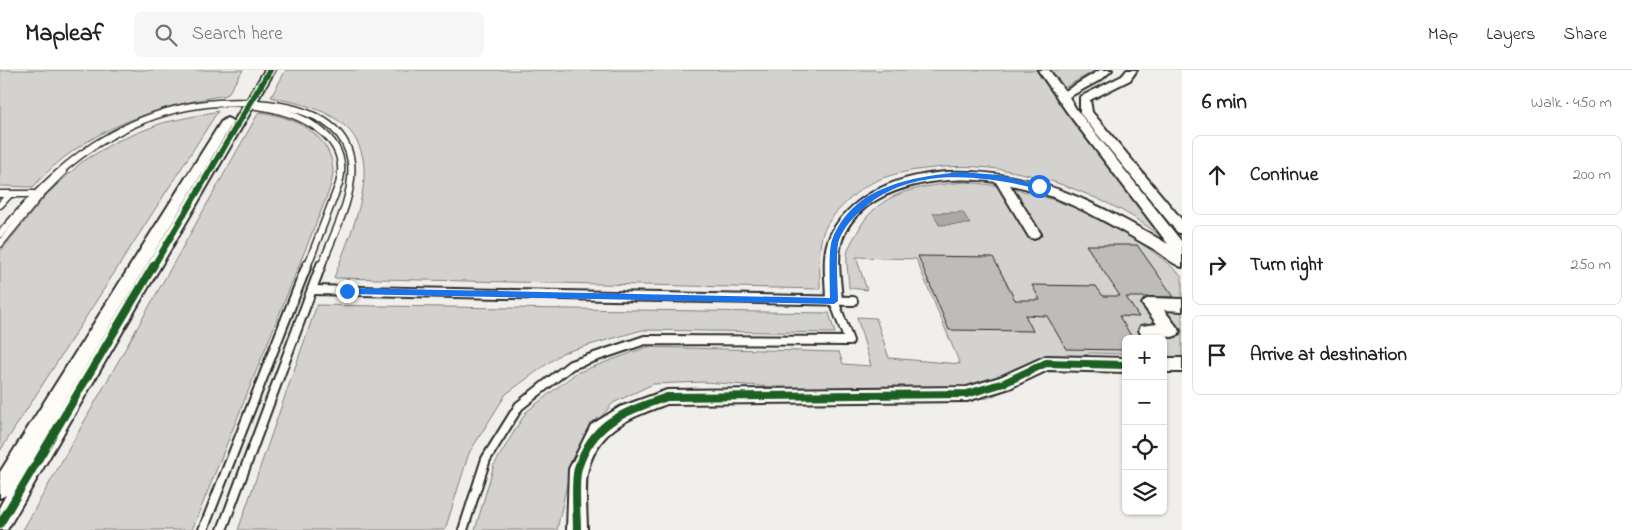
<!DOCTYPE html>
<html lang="en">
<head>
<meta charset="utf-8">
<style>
	:root { --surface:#fff; --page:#f6f6f6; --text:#202124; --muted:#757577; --line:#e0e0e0 }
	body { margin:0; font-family:"Indie Flower",sans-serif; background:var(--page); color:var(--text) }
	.controls { position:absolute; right:15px; bottom:15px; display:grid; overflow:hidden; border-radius:8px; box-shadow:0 1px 4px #0004 }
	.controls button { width:45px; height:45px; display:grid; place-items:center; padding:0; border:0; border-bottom:1px solid var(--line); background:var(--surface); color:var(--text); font:25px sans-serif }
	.stop { position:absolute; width:15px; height:15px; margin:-11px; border:4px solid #1a73e8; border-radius:50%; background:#fff }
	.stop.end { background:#1a73e8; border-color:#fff; box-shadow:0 1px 5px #0008 }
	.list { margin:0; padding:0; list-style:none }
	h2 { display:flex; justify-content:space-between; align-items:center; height:65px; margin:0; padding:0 20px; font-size:21px }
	h2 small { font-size:16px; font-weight:400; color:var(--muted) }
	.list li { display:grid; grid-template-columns:32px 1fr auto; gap:15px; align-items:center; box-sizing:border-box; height:80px; margin:0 10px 10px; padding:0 10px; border:1px solid var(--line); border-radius:8px }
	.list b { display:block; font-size:19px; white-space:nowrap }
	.list em { font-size:16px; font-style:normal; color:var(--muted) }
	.icon { flex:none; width:28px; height:28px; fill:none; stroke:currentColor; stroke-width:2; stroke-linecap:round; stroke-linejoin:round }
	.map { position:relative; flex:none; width:1182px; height:460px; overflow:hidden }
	header { display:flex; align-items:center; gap:30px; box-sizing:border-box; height:70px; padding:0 25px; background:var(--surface); border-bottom:1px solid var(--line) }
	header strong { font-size:24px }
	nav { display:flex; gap:28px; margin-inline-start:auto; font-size:18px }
	.search { width:350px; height:45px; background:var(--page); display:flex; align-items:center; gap:12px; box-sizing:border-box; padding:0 18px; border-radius:8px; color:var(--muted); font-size:19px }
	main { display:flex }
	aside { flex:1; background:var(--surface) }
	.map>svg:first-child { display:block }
	.green { fill:#d3d2cf; stroke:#7f7e7d }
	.water { fill:#aaa9a7; stroke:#777775 }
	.building { fill:#bdbcb8; stroke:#2b2b2b }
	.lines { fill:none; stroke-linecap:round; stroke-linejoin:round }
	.service-far1-casing { stroke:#2b2b2b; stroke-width:9 }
	.service-casing { stroke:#2b2b2b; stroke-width:12 }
	.minor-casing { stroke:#2b2b2b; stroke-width:4 }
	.service-far1 { stroke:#fdfcf7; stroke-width:6 }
	.service { stroke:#fdfcf7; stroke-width:8 }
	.minor { fill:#fdfcf7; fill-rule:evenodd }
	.cycleway-far1-casing { stroke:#fdfcf7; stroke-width:9 }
	.cycleway-casing { stroke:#fdfcf7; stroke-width:11 }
	.cycleway-far1 { stroke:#1b5e20; stroke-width:6 }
	.cycleway { stroke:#1b5e20; stroke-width:8 }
	.route { fill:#1a73e8 }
</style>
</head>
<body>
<header>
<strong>Mapleaf</strong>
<div class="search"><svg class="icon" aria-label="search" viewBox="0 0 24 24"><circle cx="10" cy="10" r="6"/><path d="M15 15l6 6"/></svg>Search here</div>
<nav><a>Map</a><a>Layers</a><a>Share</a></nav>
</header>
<main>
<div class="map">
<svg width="1182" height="460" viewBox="0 0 1182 460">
	<rect width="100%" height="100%" fill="#f0efeb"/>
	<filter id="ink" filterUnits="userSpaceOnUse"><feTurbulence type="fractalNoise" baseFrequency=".02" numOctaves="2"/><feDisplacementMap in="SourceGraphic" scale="10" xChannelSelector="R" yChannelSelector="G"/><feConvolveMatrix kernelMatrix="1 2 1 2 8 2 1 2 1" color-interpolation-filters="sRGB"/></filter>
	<g filter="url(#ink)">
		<!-- green -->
		<g class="green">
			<path d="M0 0H243L227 25C157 35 81 61 33 117L0 116Z"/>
			<path d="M286 0H1096L1055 23 1169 172C1153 161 1138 149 1121 140 1060 109 993 89 925 99 898 102 872 108 852 127 841 137 826 151 822 166 818 182 820 202 820 219L334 208C355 149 398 70 316 39 302 33 285 31 271 27Z"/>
			<polygon points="218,41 0,381 0,182 47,124 82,92 115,72 162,53"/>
			<path d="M259 42C292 46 334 64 333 104 332 113 328 123 325 131L192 460H23Z"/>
			<path d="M966 112C1047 119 1122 150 1182 206V298L1163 293V269H1126V284L1090 283 988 328 961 330 703 312 653 314 613 333 584 367 570 400 557 460H475L494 395 526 342 576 303 647 277 839 282 843 294 871 296 857 247 876 248 889 288 960 294 916 189 856 187 867 220 849 218C849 207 845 191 848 180 850 174 854 168 857 163 878 119 923 116 966 112Z"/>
			<polygon points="317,235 829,243 835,263 642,260 562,283 506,324 469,383 445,460 238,460"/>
		</g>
		<!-- water -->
		<polygon class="water" points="963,142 970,154 939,155 933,143"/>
		<!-- building -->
		<polygon class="building" points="1086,175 1137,175 1174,227 1126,227 1139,247 1119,246 1133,269 1126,269 1126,280 1066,279 1047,246 1025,245 1033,261 949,260 918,186 993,187 1015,230 1040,230 1032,215 1096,216 1103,226 1120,226"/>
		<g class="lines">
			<!-- service-far1 casing -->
			<g class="service-far1-casing">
				<g id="service-far1">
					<path d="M256 36C295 41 353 64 339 114L307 197"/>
					<polyline points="0,124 33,124"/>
					<polyline points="0,135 10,124"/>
					<path d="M0 164C32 127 66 90 110 66 137 51 168 39 199 35 245 28 343 30 351 92 355 126 333 165 321 197"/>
					<polyline points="0,174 40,125 63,102"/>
				</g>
			</g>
			<!-- service casing -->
			<g class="service-casing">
				<g id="service">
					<polyline points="312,220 853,231"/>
					<polyline points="203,460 307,195"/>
					<polyline points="222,460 321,195"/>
					<polyline points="463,460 486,389 519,336 571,295 645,270 849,271 834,231"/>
				</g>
			</g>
			<!-- minor casing -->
			<g class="minor-casing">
				<g id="minor">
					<polygon points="265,0 275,0 7,460 0,460 0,436 6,425 0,428 0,402 221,52 227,48 231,50 233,52 43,366"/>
					<path d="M1038 0H1049L1065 21 1100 0H1112L1102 9 1069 27 1076 39 1182 172V197C1171 194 1161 182 1150 177 1106 152 1061 124 1010 115L1041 164 1034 169 1029 167 996 112C947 104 861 114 842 170 836 188 841 212 842 231L839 235H829L826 231C826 212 822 189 828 171 835 150 855 132 873 122 896 109 920 104 946 102 1031 98 1095 132 1168 174L1067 42Z"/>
					<polygon points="1127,0 1137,0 1130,10 1090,30 1092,42 1182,150 1182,164 1177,162 1080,43 1080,27 1122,6"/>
					<polygon points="1150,228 1182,229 1182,241 1164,240 1180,261 1178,265 1172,267 1141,264 1139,260 1141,256 1157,254 1142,234 1145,230"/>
					<path d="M1046 286 1126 288V302L1048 300 1010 318 967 331 667 334C630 348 600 357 588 399 584 412 587 445 587 460H567L569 399 591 355 620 337 667 320 967 317 1000 307Z"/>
					<rect x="1163" y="288" width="19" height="14"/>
				</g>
			</g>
			<!-- service-far1 -->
			<use href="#service-far1" class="service-far1"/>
			<!-- service -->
			<use href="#service" class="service"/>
			<!-- minor -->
			<use href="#minor" class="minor"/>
			<!-- cycleway-far1 casing -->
			<g class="cycleway-far1-casing">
				<polyline id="cycleway-far1" points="153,197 270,0"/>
			</g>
			<!-- cycleway casing -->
			<g class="cycleway-casing">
				<g id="cycleway">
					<polyline points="0,454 154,195"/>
					<path d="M577 460C577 444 574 412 578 398 593 351 625 342 667 327L967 324 1004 313 1046 293 1126 295"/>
				</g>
			</g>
			<!-- cycleway-far1 -->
			<use href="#cycleway-far1" class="cycleway-far1"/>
			<!-- cycleway -->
			<use href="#cycleway" class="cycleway"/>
		</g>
	</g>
	<!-- route -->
	<path class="route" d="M961 102 999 105 1042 116 1039 119C981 105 913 96 865 137 854 146 844 157 839 170 835 181 838 217 838 231L834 234 347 224 343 221 347 218 830 228C830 215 828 180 832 170 853 116 911 107 961 102Z"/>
</svg>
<div class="controls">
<button>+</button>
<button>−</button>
<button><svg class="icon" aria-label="locate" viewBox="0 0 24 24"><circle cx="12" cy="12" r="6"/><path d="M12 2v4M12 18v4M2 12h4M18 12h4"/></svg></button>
<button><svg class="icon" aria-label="layers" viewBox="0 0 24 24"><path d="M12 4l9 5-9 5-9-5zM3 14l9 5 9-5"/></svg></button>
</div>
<div class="stop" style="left:1039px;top:116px"></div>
<div class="stop end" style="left:347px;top:221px"></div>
</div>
<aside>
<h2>6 min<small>Walk · 450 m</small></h2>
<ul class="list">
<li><svg class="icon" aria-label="ahead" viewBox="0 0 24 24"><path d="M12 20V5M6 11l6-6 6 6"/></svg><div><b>Continue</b></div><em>200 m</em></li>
<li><svg class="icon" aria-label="right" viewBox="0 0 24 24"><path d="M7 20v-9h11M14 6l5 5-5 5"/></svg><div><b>Turn right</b></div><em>250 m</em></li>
<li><svg class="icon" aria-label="arrive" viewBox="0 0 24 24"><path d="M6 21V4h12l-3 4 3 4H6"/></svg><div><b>Arrive at destination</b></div></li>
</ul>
</aside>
</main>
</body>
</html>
